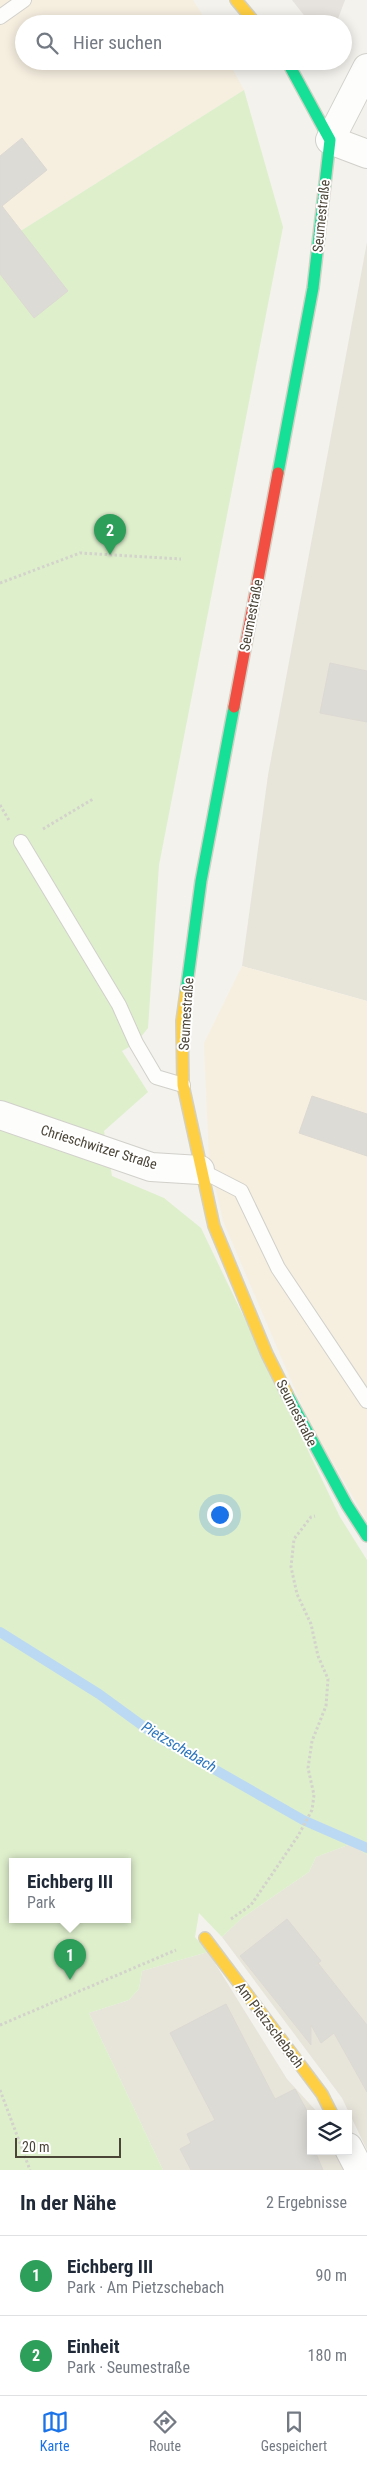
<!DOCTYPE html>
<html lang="de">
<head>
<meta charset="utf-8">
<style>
	:root { --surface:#fff; --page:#f2f2f3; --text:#1f2937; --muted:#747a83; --line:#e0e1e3; --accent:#1a73e8 }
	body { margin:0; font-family:"Roboto Condensed",sans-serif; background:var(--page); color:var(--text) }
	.controls { position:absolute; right:15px; bottom:15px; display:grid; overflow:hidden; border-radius:0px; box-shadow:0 2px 12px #0003 }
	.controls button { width:45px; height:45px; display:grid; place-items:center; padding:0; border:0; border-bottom:1px solid var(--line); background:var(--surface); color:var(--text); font:25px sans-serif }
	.scale { position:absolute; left:15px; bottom:12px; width:106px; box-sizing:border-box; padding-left:5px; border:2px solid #4b4538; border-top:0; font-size:14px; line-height:18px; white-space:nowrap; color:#4b4538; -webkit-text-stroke:4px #fff; paint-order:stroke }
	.you { position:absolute; left:219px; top:1514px; width:18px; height:18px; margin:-12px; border:4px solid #fff; border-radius:50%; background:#1a73e8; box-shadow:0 0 0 8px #1a73e833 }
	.badge { display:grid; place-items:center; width:32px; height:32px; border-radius:50%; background:var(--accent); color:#fff; font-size:16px; font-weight:700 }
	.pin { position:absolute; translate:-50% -41px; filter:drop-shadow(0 1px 2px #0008) }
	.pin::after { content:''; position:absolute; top:26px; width:18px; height:15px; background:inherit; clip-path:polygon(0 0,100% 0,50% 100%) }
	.popup { position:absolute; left:9px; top:1858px; width:122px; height:65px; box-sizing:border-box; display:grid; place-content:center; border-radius:0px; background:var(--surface); filter:drop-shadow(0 1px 4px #0005); font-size:16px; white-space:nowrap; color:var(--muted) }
	.popup b { font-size:19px; color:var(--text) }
	.popup::after { content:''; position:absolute; left:50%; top:100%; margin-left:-10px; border:10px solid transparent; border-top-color:var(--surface) }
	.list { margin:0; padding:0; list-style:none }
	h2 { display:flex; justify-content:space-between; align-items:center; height:65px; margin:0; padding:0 20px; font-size:21px }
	h2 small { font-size:16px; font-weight:400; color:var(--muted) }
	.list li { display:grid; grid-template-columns:32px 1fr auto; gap:15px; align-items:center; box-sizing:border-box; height:80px; padding:0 20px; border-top:1px solid var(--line) }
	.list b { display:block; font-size:19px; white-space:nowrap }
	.list p { margin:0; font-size:16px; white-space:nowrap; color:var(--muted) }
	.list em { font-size:16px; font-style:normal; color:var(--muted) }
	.icon { flex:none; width:28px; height:28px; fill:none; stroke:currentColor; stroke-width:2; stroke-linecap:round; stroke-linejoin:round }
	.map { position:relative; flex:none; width:367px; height:2170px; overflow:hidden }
	.search { position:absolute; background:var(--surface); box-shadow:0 2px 12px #0003; left:15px; right:15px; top:15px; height:55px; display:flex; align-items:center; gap:12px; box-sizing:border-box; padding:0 18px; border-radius:28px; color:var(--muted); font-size:19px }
	.sheet { height:225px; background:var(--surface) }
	nav { display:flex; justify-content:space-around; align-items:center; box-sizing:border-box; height:70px; border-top:1px solid var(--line); background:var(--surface); font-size:14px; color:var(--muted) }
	nav a { display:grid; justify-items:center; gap:2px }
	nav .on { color:var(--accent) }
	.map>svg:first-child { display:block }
	.residential { fill:#e7e4da }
	.commercial { fill:#f6efe0 }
	.industrial { fill:#e6e2dd }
	.green { fill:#deefcc; fill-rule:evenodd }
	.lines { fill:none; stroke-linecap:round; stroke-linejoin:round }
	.stream { stroke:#bcd9f3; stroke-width:10 }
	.building { fill:#dddbd5; stroke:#dcd9d3 }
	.lane-casing { stroke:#d1d0ca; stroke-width:16 }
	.street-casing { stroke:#d1d0ca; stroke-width:30 }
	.fast-casing { stroke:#d3d0c4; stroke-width:14 }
	.slow-casing { stroke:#d3d0c4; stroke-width:14 }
	.jam-casing { stroke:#d3d0c4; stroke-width:14 }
	.path { stroke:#d3d2cb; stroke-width:3; stroke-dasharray:2.5 2.5; stroke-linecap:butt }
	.lane { stroke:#fdfdfc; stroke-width:14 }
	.street { stroke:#fdfdfc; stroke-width:28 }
	.fast { stroke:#16e098; stroke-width:11 }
	.slow { stroke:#ffcf43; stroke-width:11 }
	.jam { stroke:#f24e42; stroke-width:11 }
	.labels { text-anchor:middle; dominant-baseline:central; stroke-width:4; stroke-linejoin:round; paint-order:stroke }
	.street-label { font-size:14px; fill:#4b4538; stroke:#fff }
	.water-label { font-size:15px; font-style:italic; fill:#2974be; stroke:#fff }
</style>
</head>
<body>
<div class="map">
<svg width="367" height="2170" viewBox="0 0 367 2170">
	<rect width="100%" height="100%" fill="#f3f2ed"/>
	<!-- residential -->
	<g class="residential">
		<polygon points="367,242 367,1001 242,966 268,775"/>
		<polygon points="351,1844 367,1855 367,2150 342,2098 222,1937 242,1918 309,1872 316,1857"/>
		<polygon points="208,1952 287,2079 319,2114 311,2114 311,2151 343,2151 352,2170 163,2170 89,2013 129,2000 139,1989 142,1971"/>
	</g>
	<!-- commercial -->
	<g class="commercial">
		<polygon points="0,0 193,0 208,24 24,24 24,61 228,61 244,90 0,244"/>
		<polygon points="242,966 367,1001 367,1521 309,1422 223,1221 209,1158 204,1043"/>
	</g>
	<!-- industrial -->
	<polygon class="industrial" points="292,0 345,0 336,24 311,24"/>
	<!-- green -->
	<path class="green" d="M244 90 283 227 159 865 148 1028 136 1043 122 1051 148 1092 104 1131 112 1176 164 1198 201 1228 340 1517 367 1560V1855L351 1844 316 1857 309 1872 242 1918 222 1937 199 1913 195 1937 208 1952 142 1971 139 1989 129 2000 89 2013 163 2170H0V244ZM12 1861H128V1919H12Z"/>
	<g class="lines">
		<!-- stream -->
		<polyline class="stream" points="0,1632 99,1694 158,1737 303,1820 367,1848"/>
	</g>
	<!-- building -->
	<g class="building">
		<polygon points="22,138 47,170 2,206 68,291 34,318 0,274 0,156"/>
		<polygon points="330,663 367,671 367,722 320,713"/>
		<polygon points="312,1096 367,1114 367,1156 299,1133"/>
		<polygon points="287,1919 321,1961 318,1963 367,2025 367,2092 334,2033 321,2043 311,2025 311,2045 240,1956"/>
		<polygon points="226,2004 275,2099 295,2089 311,2118 311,2151 315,2151 323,2170 191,2170 180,2149 191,2143 187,2134 215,2120 170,2033"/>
	</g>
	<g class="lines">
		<!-- lane casing -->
		<g class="lane-casing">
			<g id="lane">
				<polyline points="0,17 24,0"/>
				<polyline points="21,842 119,1005 136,1043 156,1077 183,1085"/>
				<polyline points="202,1171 241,1191 278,1268 367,1401"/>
			</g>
		</g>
		<!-- street casing -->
		<g class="street-casing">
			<g id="street">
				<polyline points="367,68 330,140 367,154"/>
				<polyline points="0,1115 151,1167 200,1170"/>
				<polyline points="348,2147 360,2170"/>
			</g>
		</g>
		<!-- fast casing -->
		<g class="fast-casing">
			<g id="fast">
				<polyline points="278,473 313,288 330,140 287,61"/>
				<polyline points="186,992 201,881 234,707"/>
				<polyline points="287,1394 347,1505 367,1536"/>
			</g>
		</g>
		<!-- slow casing -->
		<g class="slow-casing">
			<g id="slow">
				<polyline points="236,0 256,24"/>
				<polyline points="186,992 182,1021 183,1085 214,1226 267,1354 287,1394"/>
				<polyline points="205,1938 322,2094 332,2114"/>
			</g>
		</g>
		<!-- jam casing -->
		<g class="jam-casing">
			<polyline id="jam" points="234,707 278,473"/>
		</g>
		<!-- path -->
		<g class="path">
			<polyline points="0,583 80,553 181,559"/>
			<polyline points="0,805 10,822"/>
			<polyline points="43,829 93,799"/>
			<polyline points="231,1919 251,1905 298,1836 312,1810 314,1795 308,1768 312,1741 326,1706 328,1679 318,1656 311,1624 297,1594 291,1567 294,1539 311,1517 315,1516"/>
			<polyline points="0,2025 176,1950"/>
			<polyline points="0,2090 30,2170"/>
		</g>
		<!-- lane -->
		<use href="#lane" class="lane"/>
		<!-- street -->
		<use href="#street" class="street"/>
		<!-- fast -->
		<use href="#fast" class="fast"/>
		<!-- slow -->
		<use href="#slow" class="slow"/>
		<!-- jam -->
		<use href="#jam" class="jam"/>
	</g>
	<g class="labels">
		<!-- street labels -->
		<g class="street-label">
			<text transform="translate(321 216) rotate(-84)">Seumestraße</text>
			<text transform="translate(251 615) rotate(-79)">Seumestraße</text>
			<text transform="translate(186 1014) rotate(-86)">Seumestraße</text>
			<text transform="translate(99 1147) rotate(17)">Chrieschwitzer Straße</text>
			<text transform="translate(297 1413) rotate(63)">Seumestraße</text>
			<text transform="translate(270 2025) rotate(53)">Am Pietzschebach</text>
		</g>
		<!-- water labels -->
		<g class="water-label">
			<text transform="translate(179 1747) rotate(31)">Pietzschebach</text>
		</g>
	</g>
</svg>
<div class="controls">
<button><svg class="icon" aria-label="layers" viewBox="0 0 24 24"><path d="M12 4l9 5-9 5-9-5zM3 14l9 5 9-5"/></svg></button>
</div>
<div class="scale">20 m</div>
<div class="you"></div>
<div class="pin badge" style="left:70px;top:1980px;background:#2e9e5b">1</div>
<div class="popup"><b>Eichberg III</b>Park</div>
<div class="pin badge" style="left:110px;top:555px;background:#2e9e5b">2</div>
<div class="search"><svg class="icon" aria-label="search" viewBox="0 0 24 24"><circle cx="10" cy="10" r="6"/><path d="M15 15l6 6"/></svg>Hier suchen</div>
</div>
<section class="sheet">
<h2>In der Nähe<small>2 Ergebnisse</small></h2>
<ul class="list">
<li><span class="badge" style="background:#2e9e5b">1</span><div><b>Eichberg III</b><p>Park · Am Pietzschebach</p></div><em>90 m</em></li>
<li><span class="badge" style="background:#2e9e5b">2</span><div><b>Einheit</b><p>Park · Seumestraße</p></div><em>180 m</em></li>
</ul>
</section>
<nav>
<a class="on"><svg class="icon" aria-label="map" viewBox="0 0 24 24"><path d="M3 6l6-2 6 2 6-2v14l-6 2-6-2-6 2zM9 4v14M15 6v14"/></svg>Karte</a>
<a><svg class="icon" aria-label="directions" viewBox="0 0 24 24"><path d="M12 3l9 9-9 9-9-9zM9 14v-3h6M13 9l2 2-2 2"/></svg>Route</a>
<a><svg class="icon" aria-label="saved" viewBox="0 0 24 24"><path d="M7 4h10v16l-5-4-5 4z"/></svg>Gespeichert</a>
</nav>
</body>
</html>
